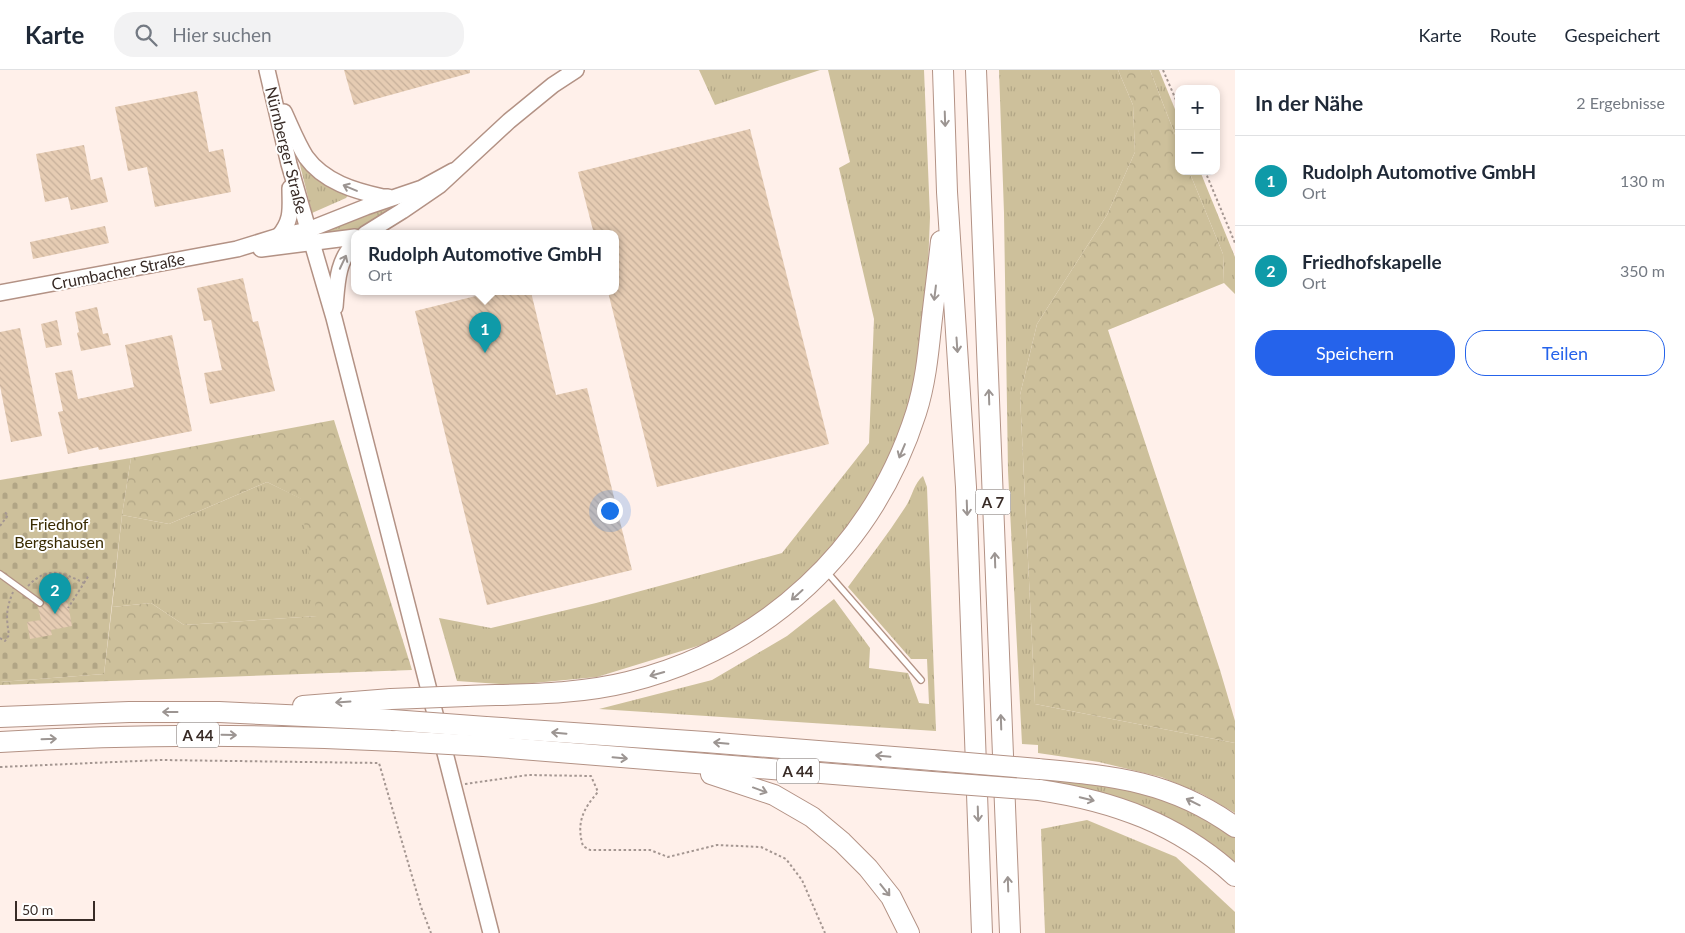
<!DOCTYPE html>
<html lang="de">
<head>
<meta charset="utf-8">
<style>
	:root { --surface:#fff; --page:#f2f2f3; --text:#1f2937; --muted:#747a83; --line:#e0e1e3; --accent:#2563eb }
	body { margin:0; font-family:Lato,sans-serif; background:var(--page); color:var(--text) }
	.controls { position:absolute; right:15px; top:15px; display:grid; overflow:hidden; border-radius:10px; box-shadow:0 2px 8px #0003 }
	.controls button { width:45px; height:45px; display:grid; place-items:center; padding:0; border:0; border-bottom:1px solid var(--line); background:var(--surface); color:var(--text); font:25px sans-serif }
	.scale { position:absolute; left:15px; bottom:12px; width:80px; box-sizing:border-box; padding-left:5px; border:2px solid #382b26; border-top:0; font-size:14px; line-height:18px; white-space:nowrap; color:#382b26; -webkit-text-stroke:4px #fff; paint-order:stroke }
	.you { position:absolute; left:609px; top:440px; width:18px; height:18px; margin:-12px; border:4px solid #fff; border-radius:50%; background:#1a73e8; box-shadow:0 0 0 8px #1a73e833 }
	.badge { display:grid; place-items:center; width:32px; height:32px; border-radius:50%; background:var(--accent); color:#fff; font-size:16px; font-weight:700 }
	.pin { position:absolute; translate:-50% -41px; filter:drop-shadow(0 1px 2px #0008) }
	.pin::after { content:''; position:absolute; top:26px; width:18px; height:15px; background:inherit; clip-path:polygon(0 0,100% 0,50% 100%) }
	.popup { position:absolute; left:351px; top:160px; width:268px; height:65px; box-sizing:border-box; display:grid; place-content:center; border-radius:10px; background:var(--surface); filter:drop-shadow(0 1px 4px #0005); font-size:16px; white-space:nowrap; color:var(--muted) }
	.popup b { font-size:19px; color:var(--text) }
	.popup::after { content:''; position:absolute; left:50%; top:100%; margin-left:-10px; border:10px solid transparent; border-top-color:var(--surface) }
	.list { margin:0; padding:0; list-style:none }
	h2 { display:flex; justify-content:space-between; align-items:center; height:65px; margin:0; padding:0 20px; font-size:21px }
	h2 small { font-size:16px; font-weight:400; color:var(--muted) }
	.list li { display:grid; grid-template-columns:32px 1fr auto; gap:15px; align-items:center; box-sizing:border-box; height:90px; padding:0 20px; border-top:1px solid var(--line) }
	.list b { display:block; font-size:19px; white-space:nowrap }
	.list p { margin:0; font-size:16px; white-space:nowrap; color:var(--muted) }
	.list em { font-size:16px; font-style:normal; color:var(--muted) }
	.actions { display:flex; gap:10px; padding:15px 20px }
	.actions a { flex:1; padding:11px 0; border:1px solid var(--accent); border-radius:20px; text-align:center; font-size:18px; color:var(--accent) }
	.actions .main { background:var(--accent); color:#fff }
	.icon { flex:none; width:28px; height:28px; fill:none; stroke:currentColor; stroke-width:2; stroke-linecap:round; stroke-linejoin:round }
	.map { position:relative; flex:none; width:1235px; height:863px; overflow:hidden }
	header { display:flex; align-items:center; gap:30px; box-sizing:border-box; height:70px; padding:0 25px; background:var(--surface); border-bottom:1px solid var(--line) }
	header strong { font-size:24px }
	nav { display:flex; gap:28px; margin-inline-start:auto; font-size:18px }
	.search { width:350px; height:45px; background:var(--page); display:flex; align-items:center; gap:12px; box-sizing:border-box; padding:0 18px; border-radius:20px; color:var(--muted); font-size:19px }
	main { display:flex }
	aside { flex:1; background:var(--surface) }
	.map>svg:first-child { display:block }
	.grass { fill:url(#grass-tufts) }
	.forest { fill:url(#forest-crowns) }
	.cemetery { fill:url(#cemetery-stones) }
	.building { fill:url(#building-back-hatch) }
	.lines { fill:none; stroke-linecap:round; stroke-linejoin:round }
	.lane-casing { stroke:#b39285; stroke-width:8 }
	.secondary-casing { stroke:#b39285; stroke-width:18 }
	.highway-casing { stroke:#b39285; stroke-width:22 }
	.path { stroke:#a49691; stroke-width:2; stroke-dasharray:2.5 2.5; stroke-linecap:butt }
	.lane { stroke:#fff; stroke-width:5.5 }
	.secondary { stroke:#fff; stroke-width:15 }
	.highway { stroke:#fff; stroke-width:20 }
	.highway-bridge-casing { stroke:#b39285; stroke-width:22; stroke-linecap:butt }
	.highway-bridge { stroke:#fff; stroke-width:20 }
	.oneway { stroke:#9c9592 }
	.labels { text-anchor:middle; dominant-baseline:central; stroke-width:4; stroke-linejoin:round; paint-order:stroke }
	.shield { fill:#fff; stroke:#746b67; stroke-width:1 }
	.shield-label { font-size:15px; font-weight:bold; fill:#382b26 }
	.street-label { font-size:16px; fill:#382b26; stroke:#fff }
	.park-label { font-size:16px; fill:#382a00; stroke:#fff }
</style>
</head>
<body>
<header>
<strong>Karte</strong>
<div class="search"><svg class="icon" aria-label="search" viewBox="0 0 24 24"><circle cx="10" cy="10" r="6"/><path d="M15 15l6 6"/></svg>Hier suchen</div>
<nav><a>Karte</a><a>Route</a><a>Gespeichert</a></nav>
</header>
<main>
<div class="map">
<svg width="1235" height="863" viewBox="0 0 1235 863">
	<defs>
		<pattern id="grass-tufts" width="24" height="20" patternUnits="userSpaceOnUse" patternTransform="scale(1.25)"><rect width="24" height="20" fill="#cdc09b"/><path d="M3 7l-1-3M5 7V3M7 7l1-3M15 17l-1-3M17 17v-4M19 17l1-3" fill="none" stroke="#b1a585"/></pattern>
		<pattern id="forest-crowns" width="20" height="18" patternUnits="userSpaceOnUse" patternTransform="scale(1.25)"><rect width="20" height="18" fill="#cdc09b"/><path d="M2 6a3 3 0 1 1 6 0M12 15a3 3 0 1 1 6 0" fill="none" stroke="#b1a585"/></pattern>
		<pattern id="cemetery-stones" width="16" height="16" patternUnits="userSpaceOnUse" patternTransform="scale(1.25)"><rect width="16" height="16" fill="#cdc09b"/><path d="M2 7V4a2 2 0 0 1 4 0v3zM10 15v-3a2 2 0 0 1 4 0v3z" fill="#b1a585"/></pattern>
		<pattern id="building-back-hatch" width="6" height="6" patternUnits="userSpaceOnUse" patternTransform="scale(1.25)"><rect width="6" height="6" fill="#e6ccb3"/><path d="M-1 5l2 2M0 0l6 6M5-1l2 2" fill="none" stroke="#c6af9a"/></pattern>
	</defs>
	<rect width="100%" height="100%" fill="#fff0ea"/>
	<!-- grass -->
	<g class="grass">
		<polygon points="699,0 820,0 715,35"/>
		<polygon points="828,0 924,0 930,147 925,274 906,358 836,482 781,531 714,571 597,607 513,615 457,611 439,548 491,558 596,533 782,483 869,373 874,249 839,98 850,92"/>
		<polygon points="999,0 1118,0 1133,35 1135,82 1107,145 1037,254 1020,325 1035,634 1235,673 1235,743 1202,724 1161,707 1099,692 1038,683 1038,675 1022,674 1008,401 1004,143"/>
		<polygon points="1150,0 1159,0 1179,49 1179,75"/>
		<polygon points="298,87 349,124 346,128 312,143"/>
		<polygon points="1189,101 1200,101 1235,187 1235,224 1224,213 1223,184"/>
		<polygon points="403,131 379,150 355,162 330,164 324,162"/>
		<path d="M923 406 927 417 936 661 599 639 712 610 787 566 834 529 870 578 869 598 908 603 919 633 929 634 927 589H911L848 517C868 490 888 464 906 436 912 427 914 413 923 406Z"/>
		<polygon points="267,412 302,429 318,546 184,555 151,533 112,537 122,445 169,454"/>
		<path d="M1038 708C1092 715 1147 718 1196 743 1210 749 1223 759 1235 768V794L1085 719 1058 713 1038 711Z"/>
		<polygon points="1087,750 1176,787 1235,842 1235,863 1045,863 1041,759"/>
	</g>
	<!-- forest -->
	<g class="forest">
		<polygon points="1118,0 1150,0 1179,75 1179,101 1189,101 1223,184 1224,213 1108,260 1220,600 1235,651 1235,673 1035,634 1020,325 1037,254 1107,145 1135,82 1133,35"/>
		<polygon points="334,350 412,600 0,615 0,612 104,604 112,537 151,533 184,555 317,546 301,429 267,412 169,454 122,445 131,388"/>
	</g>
	<!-- cemetery -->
	<polygon class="cemetery" points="131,388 122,445 104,604 0,612 0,410"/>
	<!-- building -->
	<g class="building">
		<polygon points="344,0 470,0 470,3 354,35"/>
		<polygon points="197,21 209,82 223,79 231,122 155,137 147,97 128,101 115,37"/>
		<polygon points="750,59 829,374 657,417 608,222 615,222 615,164 594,164 578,102"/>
		<polygon points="84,75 91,110 102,107 108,132 71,140 68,127 45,132 36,84"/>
		<polygon points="105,156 109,173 33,189 30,172"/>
		<polygon points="243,208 253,252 258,251 275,321 210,334 204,303 222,300 211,250 204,251 197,218"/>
		<polygon points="492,222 531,222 556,325 587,318 632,500 487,535 415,241"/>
		<polygon points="97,237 103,264 108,263 111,275 81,281 77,263 79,262 75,242"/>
		<polygon points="57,250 62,275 46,278 41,254"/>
		<polygon points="20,258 42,366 11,372 0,316 0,262"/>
		<polygon points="172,265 192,361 99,380 98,377 68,384 58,342 63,341 55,303 72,300 78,329 134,317 125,275"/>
		<polygon points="67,528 72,556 51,560 52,565 30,569 27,552 41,550 38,537 42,537 45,533"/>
	</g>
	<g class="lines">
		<!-- lane casing -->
		<g class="lane-casing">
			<g id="lane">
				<polyline points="826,501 921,610"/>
				<polyline points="0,504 40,533"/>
			</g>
		</g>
		<!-- secondary casing -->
		<g class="secondary-casing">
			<g id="secondary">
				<polyline points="267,0 289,94 334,248 491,863"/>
				<path d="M284 42C291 57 297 73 306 87 324 112 355 121 383 127H388"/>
				<polyline points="365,164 402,141 440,115 509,51 553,15 576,0"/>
				<path d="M279 166C293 149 290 138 290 118"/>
				<polyline points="261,179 355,167"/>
				<polyline points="0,223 237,179 279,166 308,160 366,137 422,118 453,101"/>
				<path d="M335 237C337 214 337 190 355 173"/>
			</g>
		</g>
		<!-- highway casing -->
		<g class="highway-casing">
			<g id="highway">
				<polyline points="943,0 947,122 966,417 982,863"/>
				<polyline points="976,0 1010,863"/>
				<path d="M467 626C520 624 576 625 628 612 766 578 873 478 916 343 925 315 928 286 931 257 934 229 938 200 941 171"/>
				<polyline points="303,636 391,629"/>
				<polyline points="0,647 129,642 219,642 392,650"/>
				<polyline points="486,657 705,672 932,690"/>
				<path d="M0 672C132 664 264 664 396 671"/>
				<polyline points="484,676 932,712"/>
				<path d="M1038 699C1114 706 1171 711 1235 757"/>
				<polyline points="711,704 774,725 812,747 842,772 868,798 891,827 909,863"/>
				<path d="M1039 720C1114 731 1178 754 1235 806"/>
			</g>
		</g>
		<!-- path -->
		<g class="path">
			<polyline points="1163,0 1179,37"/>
			<polyline points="1205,101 1235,173"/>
			<polyline points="0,456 8,445 3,441"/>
			<polyline points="84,513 89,505"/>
			<path d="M28 516C47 496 62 502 84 513L68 538"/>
			<polyline points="54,531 69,506"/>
			<path d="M0 568 5 571 9 565C6 547 6 539 13 522"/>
			<polyline points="0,697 161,690 379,693 421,837 431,863"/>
			<path d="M465 714 528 705 591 706 598 722C583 739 576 753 583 776L590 780H650L668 787 717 775 761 777 786 789 802 810 825 863"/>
		</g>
		<!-- lane -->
		<use href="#lane" class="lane"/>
		<!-- secondary -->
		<use href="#secondary" class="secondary"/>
		<!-- highway -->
		<use href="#highway" class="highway"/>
		<!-- highway-bridge casing -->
		<g class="highway-bridge-casing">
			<g id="highway-bridge">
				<polyline points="391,629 467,626"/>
				<polyline points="392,650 486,657"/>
				<polyline points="396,671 484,676"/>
				<polyline points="932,690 1038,699"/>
				<polyline points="932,712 1039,720"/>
			</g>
		</g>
		<!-- highway-bridge -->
		<use href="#highway-bridge" class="highway-bridge"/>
	</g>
	<!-- one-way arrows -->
	<defs><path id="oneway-shaft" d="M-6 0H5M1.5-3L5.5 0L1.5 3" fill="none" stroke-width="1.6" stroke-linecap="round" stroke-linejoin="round" transform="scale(1.25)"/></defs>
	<g class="oneway">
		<use href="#oneway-shaft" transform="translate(945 49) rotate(88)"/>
		<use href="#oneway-shaft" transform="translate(350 118) rotate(-157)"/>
		<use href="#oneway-shaft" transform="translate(343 192) rotate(-65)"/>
		<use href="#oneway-shaft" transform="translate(935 223) rotate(97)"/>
		<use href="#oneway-shaft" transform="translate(957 275) rotate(86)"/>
		<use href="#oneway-shaft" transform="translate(989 327) rotate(-92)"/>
		<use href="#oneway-shaft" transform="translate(902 381) rotate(113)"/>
		<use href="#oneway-shaft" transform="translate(967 438) rotate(88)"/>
		<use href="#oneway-shaft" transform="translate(995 490) rotate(-92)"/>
		<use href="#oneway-shaft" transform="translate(797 525) rotate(138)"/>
		<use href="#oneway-shaft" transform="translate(657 604) rotate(164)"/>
		<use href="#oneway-shaft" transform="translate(343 632) rotate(176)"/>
		<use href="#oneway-shaft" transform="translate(170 642) rotate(180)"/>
		<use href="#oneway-shaft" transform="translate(1001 652) rotate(-92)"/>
		<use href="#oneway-shaft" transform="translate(559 663) rotate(-175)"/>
		<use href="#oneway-shaft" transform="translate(229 665) rotate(1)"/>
		<use href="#oneway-shaft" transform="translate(49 669) rotate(-2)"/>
		<use href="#oneway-shaft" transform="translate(721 673) rotate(-175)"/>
		<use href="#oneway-shaft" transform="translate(883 686) rotate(-175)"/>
		<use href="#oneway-shaft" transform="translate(620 688) rotate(5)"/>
		<use href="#oneway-shaft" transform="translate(760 720) rotate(20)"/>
		<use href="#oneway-shaft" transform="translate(1087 729) rotate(14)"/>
		<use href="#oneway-shaft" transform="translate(1193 732) rotate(-154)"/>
		<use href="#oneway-shaft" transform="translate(978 744) rotate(88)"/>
		<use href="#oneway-shaft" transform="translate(1008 814) rotate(-92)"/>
		<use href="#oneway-shaft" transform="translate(885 820) rotate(51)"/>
	</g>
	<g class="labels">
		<!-- shield labels -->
		<g class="shield">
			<rect x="975.5" y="419.5" width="35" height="25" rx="4"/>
			<rect x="177" y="652.5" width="42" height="25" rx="4"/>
			<rect x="777" y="688.5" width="42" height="25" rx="4"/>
		</g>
		<g class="shield-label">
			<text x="993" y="432">A 7</text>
			<text x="198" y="665">A 44</text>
			<text x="798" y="701">A 44</text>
		</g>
		<!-- street labels -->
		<g class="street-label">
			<text transform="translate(287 80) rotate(76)">Nürnberger Straße</text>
			<text transform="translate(118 201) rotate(-11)">Crumbacher Straße</text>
		</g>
		<!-- park labels -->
		<g class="park-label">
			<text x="59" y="453">Friedhof<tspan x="59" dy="18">Bergshausen</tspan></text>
		</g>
	</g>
</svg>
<div class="controls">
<button>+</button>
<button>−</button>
</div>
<div class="scale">50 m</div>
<div class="you"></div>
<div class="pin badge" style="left:485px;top:283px;background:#0f9aa8">1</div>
<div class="popup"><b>Rudolph Automotive GmbH</b>Ort</div>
<div class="pin badge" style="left:55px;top:544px;background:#0f9aa8">2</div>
</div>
<aside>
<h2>In der Nähe<small>2 Ergebnisse</small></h2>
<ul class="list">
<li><span class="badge" style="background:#0f9aa8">1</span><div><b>Rudolph Automotive GmbH</b><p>Ort</p></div><em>130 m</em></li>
<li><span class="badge" style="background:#0f9aa8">2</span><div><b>Friedhofskapelle</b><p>Ort</p></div><em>350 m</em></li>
</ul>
<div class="actions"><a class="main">Speichern</a><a>Teilen</a></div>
</aside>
</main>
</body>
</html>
